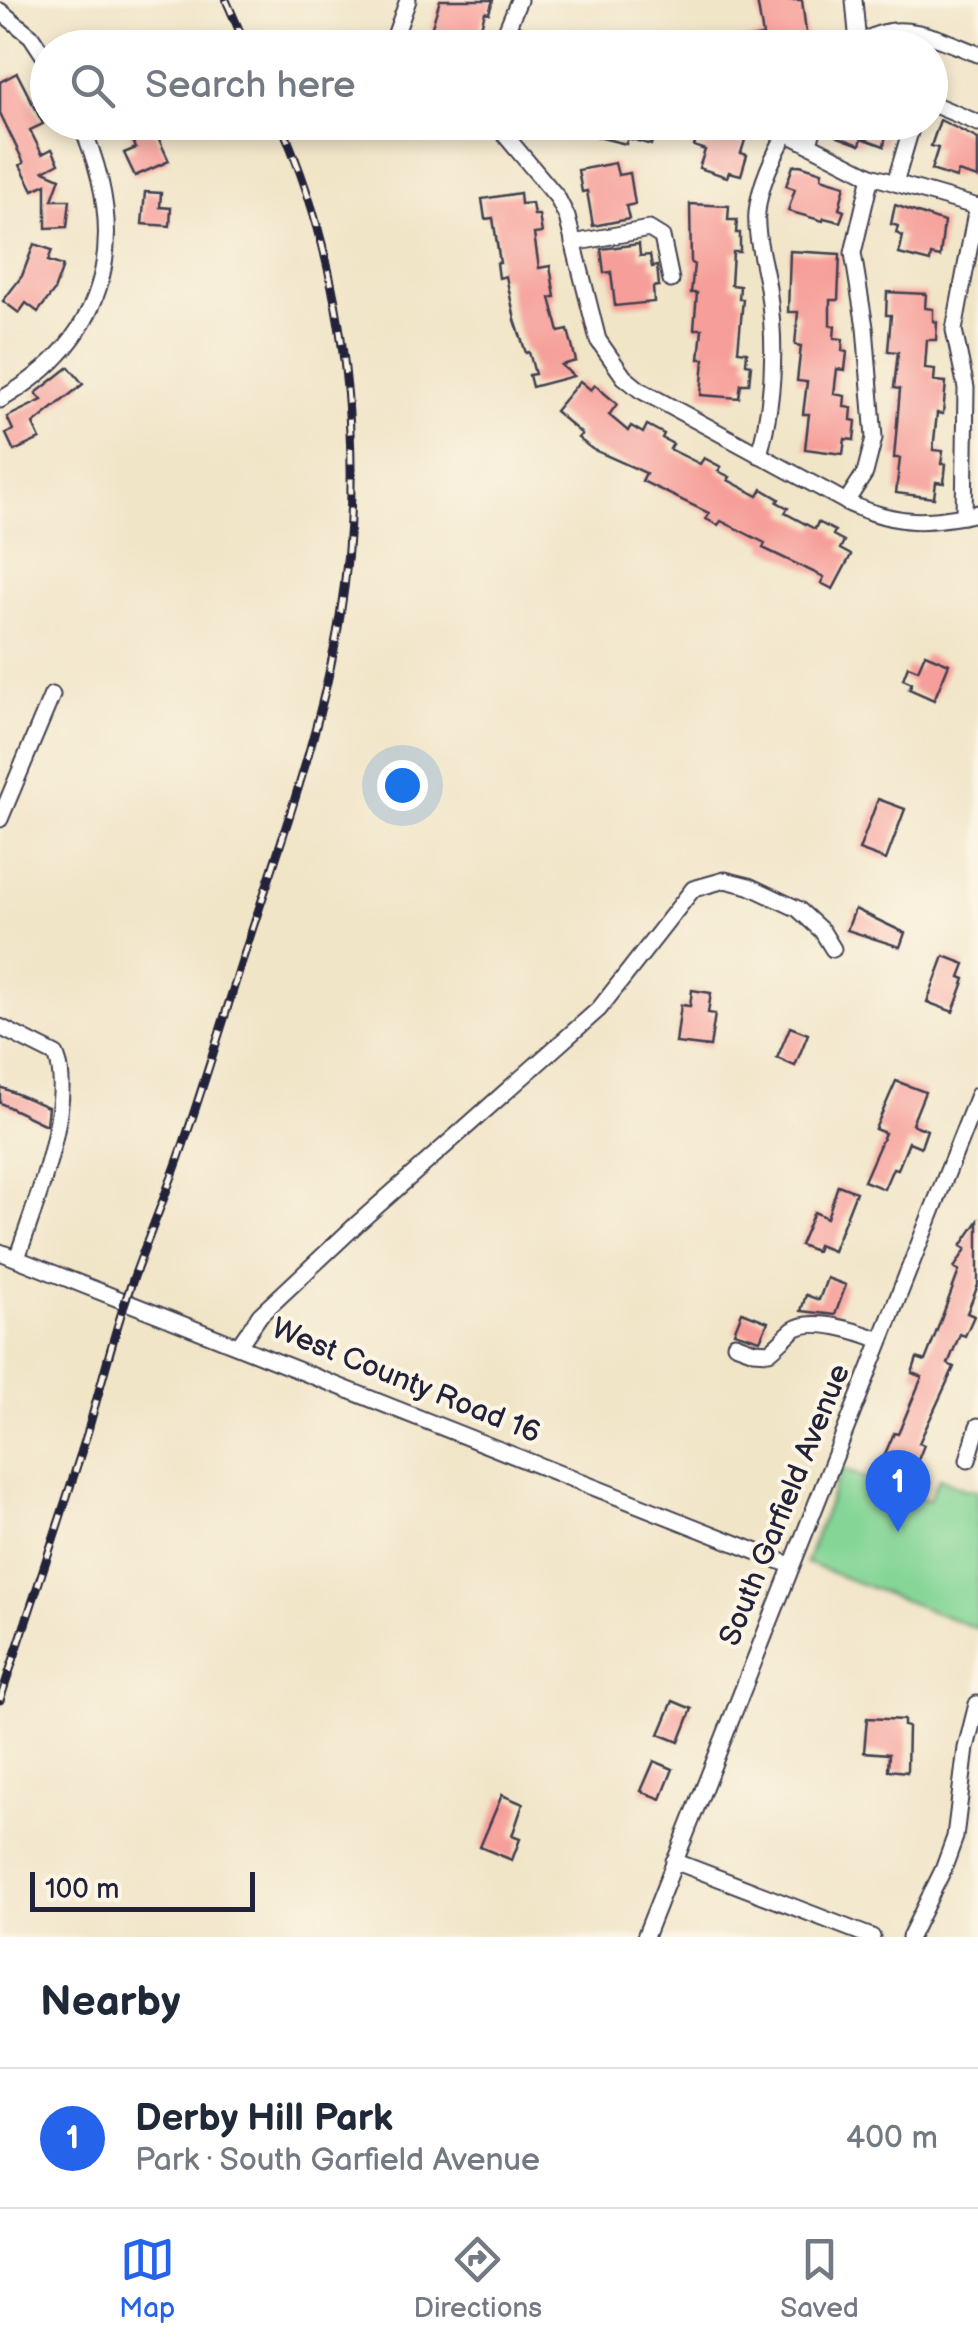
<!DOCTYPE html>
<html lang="en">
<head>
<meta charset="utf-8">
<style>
	:root { --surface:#fff; --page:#f2f2f3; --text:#1f2937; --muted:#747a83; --line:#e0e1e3; --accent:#2563eb }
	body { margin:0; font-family:"Balsamiq Sans",sans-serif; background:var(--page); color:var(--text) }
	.scale { position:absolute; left:30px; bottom:25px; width:225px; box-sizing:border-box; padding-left:10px; border:5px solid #22223b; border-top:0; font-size:28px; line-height:35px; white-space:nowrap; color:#22223b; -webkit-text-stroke:8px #fcf5e5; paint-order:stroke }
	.you { position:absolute; left:402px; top:785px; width:35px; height:35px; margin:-25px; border:8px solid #fff; border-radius:50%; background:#1a73e8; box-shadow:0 0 0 15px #1a73e833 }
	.badge { display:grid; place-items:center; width:65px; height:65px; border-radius:50%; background:var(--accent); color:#fff; font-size:32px; font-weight:700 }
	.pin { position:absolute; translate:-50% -82px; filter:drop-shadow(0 2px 5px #0008) }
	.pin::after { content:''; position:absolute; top:52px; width:35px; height:30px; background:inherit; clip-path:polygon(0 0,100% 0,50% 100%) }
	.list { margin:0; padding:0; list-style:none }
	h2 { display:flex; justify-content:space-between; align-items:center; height:130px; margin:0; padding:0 40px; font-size:42px }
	h2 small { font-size:32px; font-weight:400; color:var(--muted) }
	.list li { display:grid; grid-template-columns:65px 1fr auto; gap:30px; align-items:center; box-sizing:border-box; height:140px; padding:0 40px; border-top:2px solid var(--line) }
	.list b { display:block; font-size:38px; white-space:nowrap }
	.list p { margin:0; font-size:32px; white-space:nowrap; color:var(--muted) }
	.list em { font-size:32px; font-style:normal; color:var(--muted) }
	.icon { flex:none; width:55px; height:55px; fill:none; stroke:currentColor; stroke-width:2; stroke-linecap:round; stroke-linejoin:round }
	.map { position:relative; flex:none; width:978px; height:1937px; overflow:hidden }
	.search { position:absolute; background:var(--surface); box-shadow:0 5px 15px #0003; left:30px; right:30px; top:30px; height:110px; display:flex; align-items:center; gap:25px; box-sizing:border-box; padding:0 35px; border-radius:55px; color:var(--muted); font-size:38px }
	.sheet { height:270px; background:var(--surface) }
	nav { display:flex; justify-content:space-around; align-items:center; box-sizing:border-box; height:140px; border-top:2px solid var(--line); background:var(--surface); font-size:28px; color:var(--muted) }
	nav a { display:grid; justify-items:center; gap:5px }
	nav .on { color:var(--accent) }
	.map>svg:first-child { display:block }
	.green { fill:#84d596; stroke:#537c68; stroke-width:2.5 }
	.building { fill:#f69f9a }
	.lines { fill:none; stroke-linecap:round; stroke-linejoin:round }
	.minor-casing { stroke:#413f50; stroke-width:19 }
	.minor { stroke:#fff; stroke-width:15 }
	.rail-casing { stroke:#22223b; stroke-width:9 }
	.rail { stroke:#fcf5e5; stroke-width:5; stroke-dasharray:15; stroke-linecap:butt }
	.labels { text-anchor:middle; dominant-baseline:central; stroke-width:8; stroke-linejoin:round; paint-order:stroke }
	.street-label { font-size:30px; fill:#22223b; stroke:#fcf5e5 }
</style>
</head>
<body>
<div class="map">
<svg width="978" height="1937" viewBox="0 0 978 1937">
	<rect width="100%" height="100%" fill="#fcf5e5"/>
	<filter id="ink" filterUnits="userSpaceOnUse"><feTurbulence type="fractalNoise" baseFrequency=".01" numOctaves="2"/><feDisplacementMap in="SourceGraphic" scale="20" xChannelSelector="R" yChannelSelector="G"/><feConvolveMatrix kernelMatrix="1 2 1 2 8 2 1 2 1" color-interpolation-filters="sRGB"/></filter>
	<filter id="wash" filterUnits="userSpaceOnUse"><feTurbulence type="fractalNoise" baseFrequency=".0048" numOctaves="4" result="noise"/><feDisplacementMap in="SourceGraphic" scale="40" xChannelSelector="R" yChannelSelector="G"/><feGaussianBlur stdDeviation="2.25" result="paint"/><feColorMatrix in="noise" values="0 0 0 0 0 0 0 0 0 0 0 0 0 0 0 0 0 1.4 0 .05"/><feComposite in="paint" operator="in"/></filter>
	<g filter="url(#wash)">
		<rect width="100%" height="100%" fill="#f1e5c8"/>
		<!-- green -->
		<polygon class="green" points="841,1469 929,1501 939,1478 964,1489 978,1490 978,1629 806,1563"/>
		<g id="blocks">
			<!-- building -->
			<g class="building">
				<polygon points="440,0 493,0 489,13 485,12 479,35 455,29 453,36 431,30"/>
				<polygon points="757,0 802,0 808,48 736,48 736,40 763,36"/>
				<polygon points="17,73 43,124 30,130 42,154 52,149 59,163 44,171 60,178 52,200 70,200 67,227 46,228 46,184 33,190 20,165 24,163 0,113 0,82"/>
				<polygon points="940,120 978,139 978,178 958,172 956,178 931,170 938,148 931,146"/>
				<polygon points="143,122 151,122 169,161 135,176 124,153 136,148 128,130"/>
				<polygon points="599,122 657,122 651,145 628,138 626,144 594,136"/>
				<polygon points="703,122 725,128 723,133 745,140 741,153 747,155 741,175 729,172 727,177 699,168 705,150 694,146"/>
				<polygon points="843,122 888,122 884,146 862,138 860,145 838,137"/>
				<polygon points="615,163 618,175 630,173 635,204 626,206 629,219 593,226 587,191 582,192 578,170"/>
				<polygon points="800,165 822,172 821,178 845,185 839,209 844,211 840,222 824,218 823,221 788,211 795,189 786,186 793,166"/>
				<polygon points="145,192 161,193 160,207 171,208 170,226 142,224"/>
				<polygon points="520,193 521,204 532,203 534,215 539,215 542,233 534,234 539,268 550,266 555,297 550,298 559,332 568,330 576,361 561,365 574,376 532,387 529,375 535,374 529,352 526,353 515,320 506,276 499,278 497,263 500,263 493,218 485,219 482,199"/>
				<polygon points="690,204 729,206 728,220 737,220 736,233 740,233 740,252 733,252 731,285 740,286 739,299 743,299 738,351 747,352 746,364 751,365 749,384 741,384 739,398 701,395 704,359 699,359 702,329 694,329 697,293 691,293 694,264 691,263"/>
				<polygon points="895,205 944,222 940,257 931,255 930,262 899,254 903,236 896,233 898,226 891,224"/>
				<polygon points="34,244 52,250 48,261 63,266 54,291 38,312 26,303 19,313 3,301 22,276"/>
				<polygon points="639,244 640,256 650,255 652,267 657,266 659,286 653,287 654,302 615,306 611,272 604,273 601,249"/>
				<polygon points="790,251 840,254 838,300 830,300 830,325 835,326 834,338 843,339 842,351 847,352 845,370 837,369 834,394 845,396 844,407 852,408 851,420 856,421 854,440 845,439 843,454 805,449 809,414 803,414 807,382 797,381 801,346 795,345 798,312 788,312"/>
				<polygon points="887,292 926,294 925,308 933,309 933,321 937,322 936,340 927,340 925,368 935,369 934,381 946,382 943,414 937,413 933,450 943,451 941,464 946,464 944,483 936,482 934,498 896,493 900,458 894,458 900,389 894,388 898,352 888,351 891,315 886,315"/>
				<polygon points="69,367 83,384 33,424 40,439 14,451 6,434 13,430 7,417 42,400 36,393"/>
				<polygon points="580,381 591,390 595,385 617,404 609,415 628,431 631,426 643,433 647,425 664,434 662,438 673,444 670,449 700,464 704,458 721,467 718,471 730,477 728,480 758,496 762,489 779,499 777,502 788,508 785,513 815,529 818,522 835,531 833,535 844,541 840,549 851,555 833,589 821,583 824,577 763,548 765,543 721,521 718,525 706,519 709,513 642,481 646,473 592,449 578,438 582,434 555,411"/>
				<polygon points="925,654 949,664 934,700 909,689 912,683 903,679 908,666 918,670"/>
				<polygon points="878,799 905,809 886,860 859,850"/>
				<polygon points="855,909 905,933 900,947 847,930"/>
				<polygon points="944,956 965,964 960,977 965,979 953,1012 927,1002"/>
				<polygon points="692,990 711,993 708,1013 715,1014 710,1047 676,1043 681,1005 690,1006"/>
				<polygon points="790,1027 808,1034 795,1066 777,1058"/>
				<polygon points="896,1081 925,1092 912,1124 927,1130 921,1147 909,1142 898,1169 893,1168 884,1189 864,1181 885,1133 875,1129"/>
				<polygon points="0,1087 48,1107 46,1125 0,1103"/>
				<polygon points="838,1185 856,1192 833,1251 818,1245 816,1251 800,1245 814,1212 827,1218"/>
				<polygon points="978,1221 978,1285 967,1313 974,1316 965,1336 960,1334 948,1364 954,1367 919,1443 924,1445 907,1488 883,1478 889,1463 882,1461 894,1433 898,1434 922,1377 912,1373 917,1358 925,1361 939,1325 959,1271 954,1268 966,1249 961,1246"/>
				<polygon points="827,1278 846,1285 835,1315 801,1311 806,1295 819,1300"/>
				<polygon points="742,1312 768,1322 760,1340 734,1332"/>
				<polygon points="673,1701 692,1709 679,1742 659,1734"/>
				<polygon points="867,1718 904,1720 904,1726 908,1727 907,1772 888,1770 889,1754 864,1752"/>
				<polygon points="654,1761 673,1769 661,1799 641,1791"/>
				<polygon points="502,1795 523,1804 512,1836 520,1839 512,1860 480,1847"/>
			</g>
		</g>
	</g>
	<g filter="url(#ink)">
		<use href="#blocks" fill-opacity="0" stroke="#413f50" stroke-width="2.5"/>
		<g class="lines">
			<!-- minor casing -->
			<g class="minor-casing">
				<g id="minor">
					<polyline points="854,0 858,44"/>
					<polyline points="0,11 31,36 48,62"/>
					<polyline points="508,30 552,48"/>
					<polyline points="405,48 395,36 408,0"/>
					<polyline points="499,48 519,0"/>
					<path d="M855 48C894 14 936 38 978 54"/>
					<polyline points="930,103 978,123"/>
					<path d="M494 122 557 197 567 217 598 340 624 377 640 390 850 504C898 525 927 524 978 513"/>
					<polyline points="765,122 871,176 978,207"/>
					<polyline points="808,144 817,122"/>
					<polyline points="895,183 913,122"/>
					<polyline points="573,243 649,229 662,237 671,280"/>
					<path d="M0 400C112 336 130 235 80 122"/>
					<path d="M759 455C774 401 776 343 768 288 764 263 755 236 757 212 760 183 773 158 786 133"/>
					<polyline points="846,502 865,473 874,438 865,327 853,253 871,176"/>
					<polyline points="964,516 966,388 954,330 977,207"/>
					<polyline points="0,819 52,695"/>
					<path d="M0 1027 56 1055C76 1101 33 1212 17 1258"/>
					<polyline points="0,1252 790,1565"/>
					<polyline points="240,1344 260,1315 357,1224 599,1009 693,889 725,880 749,886 798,909 822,931 833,949"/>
					<path d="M735 1344 754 1351 769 1352C778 1345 785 1337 793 1330 812 1316 860 1332 880 1340"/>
					<polyline points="968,1460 978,1426"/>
					<polyline points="674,1861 872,1937"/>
					<polyline points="645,1937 978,1095"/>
					<polyline points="910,1937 943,1870 955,1837 966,1748 977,1704"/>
				</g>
			</g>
			<!-- minor -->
			<use href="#minor" class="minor"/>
			<!-- rail casing -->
			<g class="rail-casing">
				<g id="rail">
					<polyline points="226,0 247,48"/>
					<path d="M0 1700C29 1612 59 1523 87 1434 100 1389 111 1344 126 1299 142 1253 161 1207 178 1160 207 1077 231 993 259 909 291 813 324 716 340 616 366 454 346 272 280 122"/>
				</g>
			</g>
			<!-- rail -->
			<use href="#rail" class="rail"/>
		</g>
	</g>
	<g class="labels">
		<!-- street labels -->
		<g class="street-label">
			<text transform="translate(406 1381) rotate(22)">West County Road 16</text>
			<text transform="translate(785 1505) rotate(-68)">South Garfield Avenue</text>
		</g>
	</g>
</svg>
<div class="scale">100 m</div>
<div class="you"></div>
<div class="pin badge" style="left:898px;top:1532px">1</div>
<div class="search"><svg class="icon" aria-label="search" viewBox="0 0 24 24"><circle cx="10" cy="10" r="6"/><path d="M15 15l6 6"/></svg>Search here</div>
</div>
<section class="sheet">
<h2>Nearby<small></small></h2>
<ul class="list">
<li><span class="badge">1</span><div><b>Derby Hill Park</b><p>Park · South Garfield Avenue</p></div><em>400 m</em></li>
</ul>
</section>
<nav>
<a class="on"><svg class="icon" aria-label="map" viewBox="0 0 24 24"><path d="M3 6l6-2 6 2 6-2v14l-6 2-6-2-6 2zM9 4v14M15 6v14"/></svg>Map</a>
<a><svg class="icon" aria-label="directions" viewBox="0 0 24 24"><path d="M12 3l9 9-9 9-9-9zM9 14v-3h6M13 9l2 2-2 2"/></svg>Directions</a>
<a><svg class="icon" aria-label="saved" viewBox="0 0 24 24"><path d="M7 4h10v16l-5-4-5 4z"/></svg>Saved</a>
</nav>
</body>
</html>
